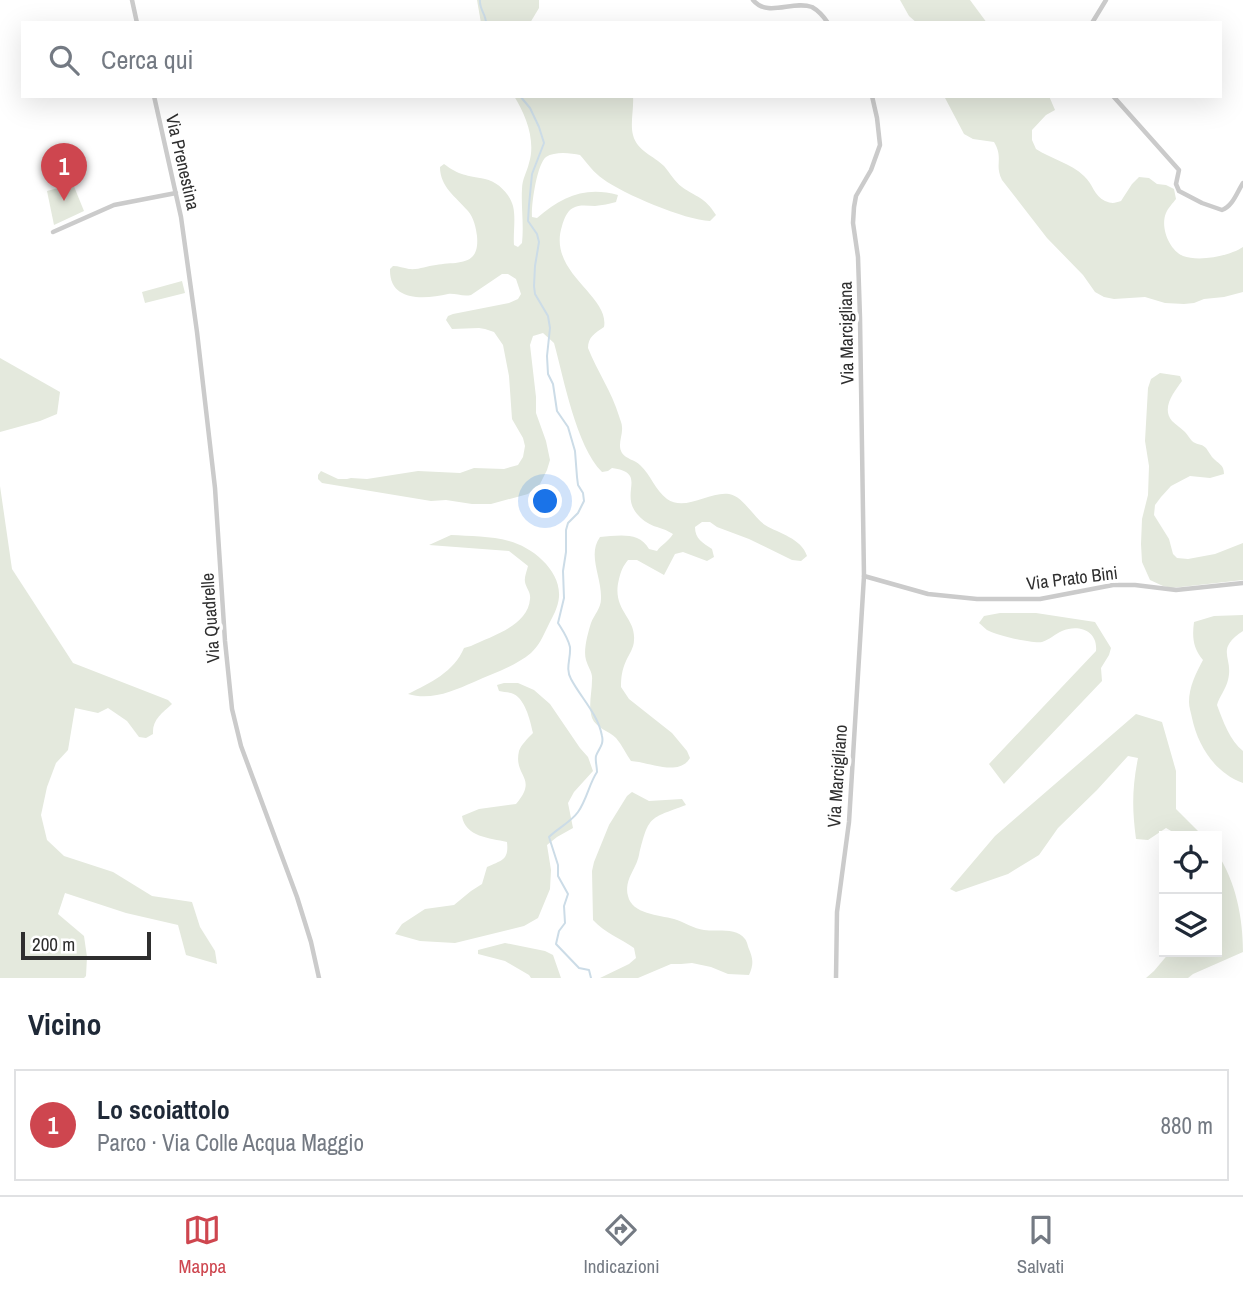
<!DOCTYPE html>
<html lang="it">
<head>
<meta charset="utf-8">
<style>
	:root { --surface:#fff; --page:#f6f6f7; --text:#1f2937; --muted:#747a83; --line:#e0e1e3; --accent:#ce464f }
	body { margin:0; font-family:"Archivo Narrow",sans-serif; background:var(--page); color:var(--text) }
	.controls { position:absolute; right:21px; bottom:21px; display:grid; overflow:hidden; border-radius:0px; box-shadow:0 7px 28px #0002 }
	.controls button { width:63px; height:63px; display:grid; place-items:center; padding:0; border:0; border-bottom:2px solid var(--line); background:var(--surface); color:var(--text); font:35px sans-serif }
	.scale { position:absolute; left:21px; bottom:18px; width:130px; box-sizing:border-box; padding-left:7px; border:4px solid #2e2e2e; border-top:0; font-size:19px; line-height:24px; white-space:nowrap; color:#2e2e2e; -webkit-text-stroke:5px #fff; paint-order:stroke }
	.you { position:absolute; left:546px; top:502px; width:24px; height:24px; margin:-18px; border:5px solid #fff; border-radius:50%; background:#1a73e8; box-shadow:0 0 0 10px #1a73e833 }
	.badge { display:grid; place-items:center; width:46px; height:46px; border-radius:50%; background:var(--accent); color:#fff; font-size:23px; font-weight:700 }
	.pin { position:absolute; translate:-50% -58px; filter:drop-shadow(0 2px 4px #0008) }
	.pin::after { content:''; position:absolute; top:37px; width:24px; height:21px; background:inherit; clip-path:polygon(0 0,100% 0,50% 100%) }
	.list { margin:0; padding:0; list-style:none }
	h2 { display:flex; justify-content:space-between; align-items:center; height:91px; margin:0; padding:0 28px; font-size:30px }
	h2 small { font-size:23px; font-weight:400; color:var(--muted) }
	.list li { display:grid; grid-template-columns:46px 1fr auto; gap:21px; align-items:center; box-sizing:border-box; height:112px; margin:0 14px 14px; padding:0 14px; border:2px solid var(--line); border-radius:0px }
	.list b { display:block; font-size:26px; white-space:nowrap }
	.list p { margin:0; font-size:23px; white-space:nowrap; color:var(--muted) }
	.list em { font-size:23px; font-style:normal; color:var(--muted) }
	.icon { flex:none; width:38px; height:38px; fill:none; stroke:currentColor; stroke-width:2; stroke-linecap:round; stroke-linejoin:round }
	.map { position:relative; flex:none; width:1243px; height:978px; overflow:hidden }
	.search { position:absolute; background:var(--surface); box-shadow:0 7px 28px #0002; left:21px; right:21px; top:21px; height:77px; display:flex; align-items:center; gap:18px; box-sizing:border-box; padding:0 24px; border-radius:0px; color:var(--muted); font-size:26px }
	.sheet { height:217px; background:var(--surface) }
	nav { display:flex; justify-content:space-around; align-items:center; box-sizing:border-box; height:98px; border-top:2px solid var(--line); background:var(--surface); font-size:19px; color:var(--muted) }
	nav a { display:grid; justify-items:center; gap:4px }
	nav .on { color:var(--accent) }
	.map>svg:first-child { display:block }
	.green { fill:#e4e9dd }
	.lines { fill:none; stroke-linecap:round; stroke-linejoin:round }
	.stream { stroke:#ccdce7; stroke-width:2 }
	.minor { stroke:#cbcbcb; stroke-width:4.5 }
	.labels { text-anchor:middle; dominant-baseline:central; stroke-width:7; stroke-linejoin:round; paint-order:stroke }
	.street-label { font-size:18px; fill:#2e2e2e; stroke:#fff }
</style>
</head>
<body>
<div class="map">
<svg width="1243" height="978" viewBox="0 0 1243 978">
	<rect width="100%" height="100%" fill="#fff"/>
	<!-- green -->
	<g class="green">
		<polygon points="477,0 539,0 539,8 530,23 481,23"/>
		<polygon points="900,0 970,0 987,23 917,23 909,16"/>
		<path d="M514 96H633C634 109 630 123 633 135 637 151 654 156 664 166 670 173 675 182 682 187 697 198 704 196 716 215L710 221C685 220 623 194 603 179 594 173 587 163 580 155 571 153 555 151 546 157 537 164 531 205 532 217L537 218C562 196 586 186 618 195L616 202C610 204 602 205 595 206 588 206 580 204 573 208 567 211 564 219 562 226 547 273 610 295 604 327 595 333 588 337 588 348 597 371 612 392 619 416 620 420 622 423 622 427 623 435 617 445 622 453 626 459 635 460 640 465 651 475 655 490 667 499 685 512 710 491 729 494 743 496 754 518 765 525 780 534 801 538 807 556L801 561 792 560 749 539 717 527 710 522H702L695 527C695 539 703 543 712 549L714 557 707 561 683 552 675 554 664 575 637 560H628C623 566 621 571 619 579 611 610 636 617 634 640 634 648 629 654 626 661 622 670 621 677 621 687L629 699 672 733 687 751 690 758C679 777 649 762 631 761 626 754 622 745 616 738 609 731 596 728 592 718 588 705 592 693 592 680 593 673 588 667 586 660 583 650 588 633 591 623 594 615 601 608 601 599 602 577 587 555 600 537 617 536 639 531 649 549L657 551C662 544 668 542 673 534 659 525 651 529 638 515 618 493 649 473 612 468L608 471 602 472C576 446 564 379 554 343L543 333 533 336 530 345 536 397V413L546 441 550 460 547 470 540 484 528 494 491 504H472L446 500 431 501 322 483 318 479V475L321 471 338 479H347L351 478 367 479 418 471 460 473 474 468 504 469 518 465 523 457 525 446 523 438 512 419 509 376 503 345 494 332 485 329 479 328 452 329 446 320 448 316 453 314 509 303 518 299 521 294 516 279 508 274H502L471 295C463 297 455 293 448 294 426 299 389 303 390 269L393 266C399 266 403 268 409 269 419 270 426 266 436 265 456 261 480 268 477 236 476 228 474 218 468 211 456 197 440 187 440 167L444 164C460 176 466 175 485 179 497 181 510 194 513 206 516 218 513 233 514 245L518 247 522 243C524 225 521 207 522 189 522 179 527 172 529 163 536 141 526 115 514 96Z"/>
		<path d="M944 96H1049L1055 110 1046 115 1032 130V140L1036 149C1051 159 1071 163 1084 176 1093 184 1094 196 1105 201 1112 204 1115 203 1121 201L1132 184 1139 177 1149 178 1157 184 1166 185 1174 189 1176 199C1173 203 1168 208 1166 213 1160 227 1169 250 1183 256 1199 262 1230 256 1243 247V292L1224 297 1204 299 1194 303 1184 304 1165 303 1145 297 1114 299 1104 297 1095 292 1083 275 1047 238 1002 180C994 164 1004 159 994 142L973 139 964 134Z"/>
		<polygon points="73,184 84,211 54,225 47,191"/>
		<polygon points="182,281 185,293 145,303 142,292"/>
		<polygon points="0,358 60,392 57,414 40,421 0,432"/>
		<path d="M1160 373 1180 376 1182 381C1174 392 1161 408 1172 421 1176 425 1181 428 1185 432 1187 434 1190 439 1192 441 1196 445 1201 443 1206 448 1208 451 1210 454 1212 457 1218 464 1224 464 1224 474L1210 478 1190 476 1171 486 1161 497 1155 505 1154 515 1169 539 1173 554 1177 558 1188 559 1215 554 1243 543V580L1172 588 1163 586 1150 580 1142 562 1141 544 1142 519 1148 495 1149 466 1145 441 1148 388 1151 379Z"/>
		<path d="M0 486 12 569 73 663 168 700 172 704C162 713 152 720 153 734L146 738 139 737 127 721 108 708 98 713 75 708 68 750 56 763 47 787 41 815 47 840 64 856 113 872 152 896 192 902 200 927 215 951 217 964 186 955 178 925 126 913 65 893 58 914 84 936 87 957 86 976 84 978H0Z"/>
		<path d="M451 535C469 536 491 536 509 541 532 547 561 570 559 597 558 608 553 616 548 626 542 638 540 644 531 653 514 667 493 673 474 682 453 691 431 701 408 694 430 683 454 672 464 648L471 646C491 636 528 626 530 599 531 592 526 588 525 582 524 577 527 571 528 566L509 551 429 545Z"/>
		<path d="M1000 613H1036L1095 622 1111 648 1109 655 1101 668 1102 681 1004 784 989 764 1096 651C1098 631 1079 624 1062 631 1055 634 1049 640 1042 642 1033 644 995 635 987 630 984 628 982 625 979 623L984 616Z"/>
		<path d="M1243 615V631C1214 650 1234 657 1228 680 1226 689 1219 697 1217 705 1223 721 1230 741 1243 751V783C1215 773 1198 746 1192 718 1191 713 1189 707 1189 702 1189 687 1196 673 1203 660 1193 648 1192 637 1194 622L1214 616Z"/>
		<path d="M504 683H518L534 690 550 704 580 748 588 757 593 771 574 792 568 803 573 828 557 837 547 845 551 870 550 889 538 918 524 926 455 943 420 941 395 934 402 924 425 909 454 905 471 891 482 884 487 867C502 860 509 860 507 842 490 838 465 837 462 816L479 809 516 804C539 777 513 777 519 751 521 745 528 738 533 733 530 720 525 697 511 693 507 692 503 692 499 691L497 685Z"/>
		<path d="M1136 714 1162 722 1176 771V809L1203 836H1180L1166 828 1148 840 1136 839C1132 809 1132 788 1138 758L1128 756 1097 790 1058 828 1039 855 1008 874 956 892 950 889 995 836Z"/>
		<path d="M632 792 649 801 682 799 686 805C649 819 649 815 639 855 636 870 624 879 628 896 632 914 659 915 674 919 684 922 694 929 704 930 717 932 736 927 745 939 747 941 748 947 749 949 753 959 754 964 749 975L728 974 711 967 692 963 681 964H671L638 978H600L629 964 636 958 634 948C620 938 605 933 593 920L592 871 594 862 609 825 627 796Z"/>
		<path d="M1217 853C1236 882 1243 918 1243 952L1193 974 1188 978H1146L1154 971 1170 952H1217Z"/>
		<polygon points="505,943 545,951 553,955 561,978 531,978 529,975 505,961 478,954 478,950"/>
	</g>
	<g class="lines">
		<!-- stream -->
		<g class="stream">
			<path d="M480 0C479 9 486 14 486 23"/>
			<path d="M520 96 530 108 539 127 544 143 532 174 529 205 528 221 537 234 539 242 535 266 534 286 535 294 548 316 550 328 547 356 548 374 553 384 557 411 568 427 575 451 577 477 578 485 583 493 584 501 578 513 568 523 566 530V552L563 571 564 598 558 623C563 631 568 638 570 647 571 658 565 669 571 679 581 698 598 714 602 736 604 745 599 748 596 756 595 761 597 766 597 772 589 784 587 799 578 812 571 822 558 828 549 837L558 865V876L568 894 564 906 565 923 559 931 556 944 579 968 589 970 591 978"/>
		</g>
		<!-- minor -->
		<g class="minor">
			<polyline points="132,0 137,23"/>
			<path d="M753 0C768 18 792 0 812 7 819 11 824 17 828 23"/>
			<polyline points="1092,23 1106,0"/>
			<polyline points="154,96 181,217 197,332 215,488 225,641 232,709 241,746 297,897 311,942 319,978"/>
			<path d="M1113 96 1179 170 1176 184 1179 191 1202 203 1222 210C1233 206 1237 192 1243 183"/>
			<polyline points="53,232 114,205 176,193"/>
			<polyline points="864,576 928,594 977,599 1040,599 1113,585 1135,585 1176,590 1243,583"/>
			<polyline points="836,978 837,912 849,822 864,576 860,318 858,257 853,223 854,207 856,196 871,170 880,145 877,118 872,96"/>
		</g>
	</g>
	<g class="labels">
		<!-- street labels -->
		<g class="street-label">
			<text transform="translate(183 162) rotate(77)">Via Prenestina</text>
			<text transform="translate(846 333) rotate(-91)">Via Marcigliana</text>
			<text transform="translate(1072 578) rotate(-7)">Via Prato Bini</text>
			<text transform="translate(210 618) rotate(-94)">Via Quadrelle</text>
			<text transform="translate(837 776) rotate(-86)">Via Marcigliano</text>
		</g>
	</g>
</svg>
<div class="controls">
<button><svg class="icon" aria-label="locate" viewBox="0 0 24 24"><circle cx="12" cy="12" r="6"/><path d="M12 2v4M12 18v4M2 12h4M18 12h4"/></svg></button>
<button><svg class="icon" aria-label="layers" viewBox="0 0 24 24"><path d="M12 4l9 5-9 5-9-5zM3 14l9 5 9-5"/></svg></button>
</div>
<div class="scale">200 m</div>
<div class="you"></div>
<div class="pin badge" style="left:64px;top:201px">1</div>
<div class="search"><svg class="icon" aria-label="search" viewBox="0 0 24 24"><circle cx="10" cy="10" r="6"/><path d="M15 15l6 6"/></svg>Cerca qui</div>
</div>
<section class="sheet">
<h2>Vicino<small></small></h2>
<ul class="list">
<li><span class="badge">1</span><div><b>Lo scoiattolo</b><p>Parco · Via Colle Acqua Maggio</p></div><em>880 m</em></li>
</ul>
</section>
<nav>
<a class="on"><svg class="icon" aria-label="map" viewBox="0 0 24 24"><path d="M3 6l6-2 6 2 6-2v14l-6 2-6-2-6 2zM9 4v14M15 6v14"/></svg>Mappa</a>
<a><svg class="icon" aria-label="directions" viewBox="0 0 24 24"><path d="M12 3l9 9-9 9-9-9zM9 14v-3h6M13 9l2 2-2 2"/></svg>Indicazioni</a>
<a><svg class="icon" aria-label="saved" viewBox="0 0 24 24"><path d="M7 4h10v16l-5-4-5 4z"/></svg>Salvati</a>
</nav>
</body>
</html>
